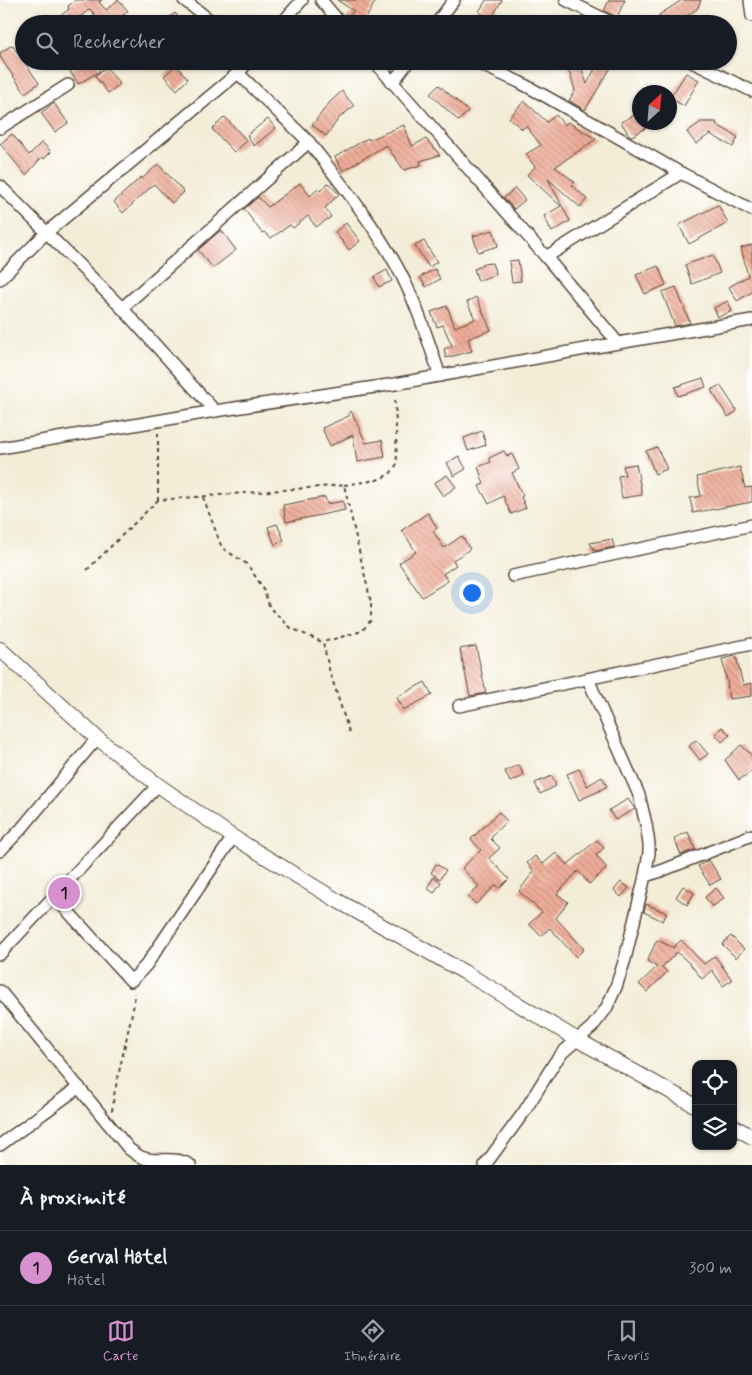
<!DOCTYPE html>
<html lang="fr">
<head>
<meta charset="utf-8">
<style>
	:root { --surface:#171b24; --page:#242831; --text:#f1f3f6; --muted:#9ea1a6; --line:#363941; --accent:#d690ce }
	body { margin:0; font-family:Mynerve,sans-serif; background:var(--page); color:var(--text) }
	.controls { position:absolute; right:15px; bottom:15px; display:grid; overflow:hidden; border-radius:10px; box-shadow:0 1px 4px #0004 }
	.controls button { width:45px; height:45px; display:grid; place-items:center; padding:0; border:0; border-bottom:1px solid var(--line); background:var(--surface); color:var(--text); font:25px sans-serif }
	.compass { position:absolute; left:632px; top:85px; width:45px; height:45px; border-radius:50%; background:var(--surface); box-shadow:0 1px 4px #0004; rotate:26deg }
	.you { position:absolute; left:471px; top:592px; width:18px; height:18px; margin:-12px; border:4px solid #fff; border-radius:50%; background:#1a73e8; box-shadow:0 0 0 8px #1a73e833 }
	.badge { display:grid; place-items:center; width:32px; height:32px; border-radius:50%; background:var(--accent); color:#111; font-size:16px; font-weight:700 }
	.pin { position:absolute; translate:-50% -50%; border:2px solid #fff; box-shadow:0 1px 5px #0006 }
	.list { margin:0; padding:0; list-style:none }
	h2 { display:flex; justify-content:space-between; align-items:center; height:65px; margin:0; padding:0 20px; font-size:21px }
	h2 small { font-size:16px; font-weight:400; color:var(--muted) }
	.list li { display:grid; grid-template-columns:32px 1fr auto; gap:15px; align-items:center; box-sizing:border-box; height:75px; padding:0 20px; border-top:1px solid var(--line) }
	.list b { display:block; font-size:19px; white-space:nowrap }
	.list p { margin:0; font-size:16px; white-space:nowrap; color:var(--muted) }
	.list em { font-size:16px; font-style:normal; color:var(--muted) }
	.icon { flex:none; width:28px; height:28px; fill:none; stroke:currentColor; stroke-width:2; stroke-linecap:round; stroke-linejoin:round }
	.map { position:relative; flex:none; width:752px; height:1165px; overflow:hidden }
	.search { position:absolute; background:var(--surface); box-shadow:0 1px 4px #0004; left:15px; right:15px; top:15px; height:55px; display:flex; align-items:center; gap:12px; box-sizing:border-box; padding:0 18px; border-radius:28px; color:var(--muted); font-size:19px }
	.sheet { height:140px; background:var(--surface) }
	nav { display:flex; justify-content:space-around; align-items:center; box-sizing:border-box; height:70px; border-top:1px solid var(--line); background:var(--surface); font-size:14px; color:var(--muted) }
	nav a { display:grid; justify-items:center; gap:2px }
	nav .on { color:var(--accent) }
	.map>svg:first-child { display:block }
	.building { fill:url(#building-back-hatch) }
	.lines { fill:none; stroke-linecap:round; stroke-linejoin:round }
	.minor-casing { stroke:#57473a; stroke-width:14 }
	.tertiary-casing { stroke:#57473a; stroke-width:16 }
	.path { stroke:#57473a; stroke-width:2; stroke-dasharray:4 4; stroke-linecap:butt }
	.minor { stroke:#fff; stroke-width:11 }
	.tertiary { stroke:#fff; stroke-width:14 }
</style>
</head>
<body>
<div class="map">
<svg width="752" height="1165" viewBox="0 0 752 1165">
	<defs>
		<pattern id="building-back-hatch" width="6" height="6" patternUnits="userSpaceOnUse" patternTransform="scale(1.25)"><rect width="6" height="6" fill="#efae9a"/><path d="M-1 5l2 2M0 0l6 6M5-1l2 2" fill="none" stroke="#c38e7d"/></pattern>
	</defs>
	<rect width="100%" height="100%" fill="#fff"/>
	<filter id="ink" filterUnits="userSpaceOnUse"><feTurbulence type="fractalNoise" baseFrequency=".02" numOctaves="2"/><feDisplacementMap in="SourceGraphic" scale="10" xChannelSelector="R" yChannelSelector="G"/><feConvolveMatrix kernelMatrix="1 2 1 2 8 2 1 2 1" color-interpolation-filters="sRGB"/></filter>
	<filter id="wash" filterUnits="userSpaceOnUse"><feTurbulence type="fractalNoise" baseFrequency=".0096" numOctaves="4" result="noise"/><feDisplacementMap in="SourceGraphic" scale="20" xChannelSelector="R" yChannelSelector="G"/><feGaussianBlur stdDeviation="1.12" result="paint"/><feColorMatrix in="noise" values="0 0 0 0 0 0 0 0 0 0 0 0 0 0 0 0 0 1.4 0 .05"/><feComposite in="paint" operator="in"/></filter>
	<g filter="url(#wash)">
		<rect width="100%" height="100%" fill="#f3edd8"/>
		<g id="blocks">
			<!-- building -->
			<g class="building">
				<polygon points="76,0 102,0 99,2 106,10 118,0 128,11 112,24 102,24 90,9 71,24 51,24 69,9 68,6"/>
				<polygon points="337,0 376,0 363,24 348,24 346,18 354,11"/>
				<polygon points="486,0 502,0 491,19 479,12"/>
				<polygon points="609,0 625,0 617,17 604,11"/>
				<polygon points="682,0 701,0 697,9 675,24 665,24 659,15"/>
				<polygon points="175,13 184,24 161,24"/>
				<polygon points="12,45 39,83 25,93 0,57 0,53"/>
				<polygon points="86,61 94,61 100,71 78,84 70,71"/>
				<polygon points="566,61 579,61 587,84 596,67 598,68 602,61 615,61 585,110 569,101 575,90"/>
				<polygon points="176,65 188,79 177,90 164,76"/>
				<polygon points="106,67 120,84 108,93 95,76"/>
				<polygon points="686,73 699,80 684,106 670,98"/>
				<polygon points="439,85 468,111 459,121 430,94"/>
				<polygon points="342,91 354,106 339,118 326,136 312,125 330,102"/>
				<polygon points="524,101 547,122 556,115 564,125 568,122 596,139 555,167 575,182 572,185 587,199 580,207 548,179 570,221 552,232 544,216 561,206 527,175 535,167 526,154 541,145 526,126 522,129 509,118"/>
				<polygon points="54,103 68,123 55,132 41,113"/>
				<polygon points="640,112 640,122 656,122 632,136 629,135 621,122"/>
				<polygon points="225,117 247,141 234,152 212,129"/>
				<polygon points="268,119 276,128 254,146 247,135"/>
				<polygon points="701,122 716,122 717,125 738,137 733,147 710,134 696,144 687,132"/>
				<polygon points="404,125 412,146 426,139 440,155 420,161 421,165 404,170 386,145 343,171 335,157 368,138 369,140"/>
				<polygon points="12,134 29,155 42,142 51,152 44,159 42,157 26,175 0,144"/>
				<polygon points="158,164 184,192 172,203 154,184 123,213 114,202 141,177 142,179"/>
				<polygon points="300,183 310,196 318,189 320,191 328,183 339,194 325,208 331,217 316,227 308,216 293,228 290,225 271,238 264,232 262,233 244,209 258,197 268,207"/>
				<polygon points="515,188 525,200 514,209 504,198"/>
				<polygon points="718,205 728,223 689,244 679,225"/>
				<polygon points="346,223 360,241 349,250 335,232"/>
				<polygon points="221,230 236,250 213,268 198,250"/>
				<polygon points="493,230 498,246 478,252 473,236"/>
				<polygon points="424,241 437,262 429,267 415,246"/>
				<polygon points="752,245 752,292 737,301 729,287 748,276 741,248"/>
				<polygon points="713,255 720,273 692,284 685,265"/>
				<polygon points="518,260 521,281 512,282 509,261"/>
				<polygon points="492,263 496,274 478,281 474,269 482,266 482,264"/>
				<polygon points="658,266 666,285 645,294 636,275"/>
				<polygon points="435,269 440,279 426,287 420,277"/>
				<polygon points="387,270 392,281 379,287 374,277"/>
				<polygon points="676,287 690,323 675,326 662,292"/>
				<polygon points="476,297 491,330 468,339 472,351 446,358 444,349 452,346 443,325 437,327 431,312 447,306 455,327 475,319 467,302"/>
				<polygon points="728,301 732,311 718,317 714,308"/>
				<polygon points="703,378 706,387 678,396 675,387"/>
				<polygon points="720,385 737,411 728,417 711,390"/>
				<polygon points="351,411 366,443 382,440 385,457 357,462 353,435 330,446 322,428 349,416 349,412"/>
				<polygon points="482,431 486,445 468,451 464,438"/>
				<polygon points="657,447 667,469 655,474 646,451"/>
				<polygon points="504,451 507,456 512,454 519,469 512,473 523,496 521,497 526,508 511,514 503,496 489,504 479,486 484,484 478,467 491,462 489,458"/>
				<polygon points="459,456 466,469 454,476 447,463"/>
				<polygon points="636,464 642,495 622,498 618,476 625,475 623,466"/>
				<polygon points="740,467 745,488 752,487 752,502 693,513 690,498 701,496 697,477"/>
				<polygon points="447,475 456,487 443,496 434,483"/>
				<polygon points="325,497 327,504 343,501 345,510 286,522 283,505"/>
				<polygon points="428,513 437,528 433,531 444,548 462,536 470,549 453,560 456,565 443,574 448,581 422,597 399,563 416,552 402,530"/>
				<polygon points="277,524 284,540 275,545 268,527"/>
				<polygon points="612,539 614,547 595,551 590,543"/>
				<polygon points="476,646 486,693 470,696 460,649"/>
				<polygon points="736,656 743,685 752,683 752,696 729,699 727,686 728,686 722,659"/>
				<polygon points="425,682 432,695 403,710 397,697"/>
				<polygon points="722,727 730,735 722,742 715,734"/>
				<polygon points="696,740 708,754 700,760 689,746"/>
				<polygon points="741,745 752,755 752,771 739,780 725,760"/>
				<polygon points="519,765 524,776 510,782 505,771"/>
				<polygon points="579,769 587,786 602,777 607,786 597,792 579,800 567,774"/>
				<polygon points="552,776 556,786 540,794 535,783"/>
				<polygon points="628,799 635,809 615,820 609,810"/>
				<polygon points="499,812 507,821 495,832 491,839 500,848 489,858 509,879 500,888 496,885 476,904 468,896 479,886 462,868 481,850 471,839"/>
				<polygon points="688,832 695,849 681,855 674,838"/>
				<polygon points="597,840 604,848 596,855 607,868 589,884 578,871 557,894 568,902 556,918 584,949 576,957 550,928 541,936 529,924 542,912 519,891 534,871 527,863 535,856 543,864 556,853 567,865"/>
				<polygon points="709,860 721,879 710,885 698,866"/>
				<polygon points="436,864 446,870 440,879 431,873"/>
				<polygon points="434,877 441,882 434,893 427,888"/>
				<polygon points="621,882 629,888 621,897 614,890"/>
				<polygon points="683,886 694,893 687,905 676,897"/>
				<polygon points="716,888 724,898 712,907 705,897"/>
				<polygon points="646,904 667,913 663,921 644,912"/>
				<polygon points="731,936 744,949 736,958 722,944"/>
				<polygon points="657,940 674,948 673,948 681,940 704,964 715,956 732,980 723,986 712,970 702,979 690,964 677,952 662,967 667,972 647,992 639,984 657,967 647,961"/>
			</g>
		</g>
	</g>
	<g filter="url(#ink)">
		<use href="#blocks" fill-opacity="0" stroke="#57473a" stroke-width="1"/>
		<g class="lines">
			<!-- minor casing -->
			<g class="minor-casing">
				<g id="minor">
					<polyline points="184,0 215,24"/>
					<polyline points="321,0 341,24"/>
					<polyline points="566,0 614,24"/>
					<polyline points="750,0 752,16"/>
					<polyline points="281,24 302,0"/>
					<polyline points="436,24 454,0"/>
					<polyline points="374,61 546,257 618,343"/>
					<polyline points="473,61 519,82 545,96 681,173 752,210"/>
					<polyline points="690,61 752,91"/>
					<polyline points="392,83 409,61"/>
					<polyline points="0,128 68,85"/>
					<path d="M309 142C339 181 370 219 395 263 415 298 427 337 440 376"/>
					<polyline points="0,186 122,308 215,411 395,384 618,343 752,320"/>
					<polyline points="546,257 681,173"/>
					<polyline points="0,279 46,233 238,73 249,61"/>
					<polyline points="122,308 309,142 238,73"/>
					<polyline points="0,448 215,411"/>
					<polyline points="513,576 752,525"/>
					<polyline points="459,706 752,644"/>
					<polyline points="0,851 22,828 97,738"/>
					<polyline points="645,876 661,871 752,835"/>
					<polyline points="54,896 131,981 139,973 147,964 233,837"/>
					<polyline points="0,954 158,785"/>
					<path d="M0 991 129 1149C132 1151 136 1154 139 1156 155 1165 172 1154 190 1165"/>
					<polyline points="0,1145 79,1087"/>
					<polyline points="485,1165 524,1112 555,1062 563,1052 592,1027 606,1009 616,987 625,959 645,876 649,853 649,844 646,824 639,795 588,679"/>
				</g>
			</g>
			<!-- tertiary casing -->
			<g class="tertiary-casing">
				<g id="tertiary">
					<polyline points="0,649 97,738 158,785 233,837 338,901 464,972 578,1040 696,1106"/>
					<polyline points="733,1126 752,1137"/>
				</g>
			</g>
			<!-- path -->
			<g class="path">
				<polyline points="158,433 158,500 344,485 371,603 371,620 362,631 323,642 329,669 349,732"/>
				<polyline points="344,485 377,480 390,474 397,464 395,396"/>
				<polyline points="203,497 222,548 247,564 263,588 270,608 291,628 322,642"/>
				<polyline points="87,570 158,500"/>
				<polyline points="112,1111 114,1095 134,1004 134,993"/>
			</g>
			<!-- minor -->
			<use href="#minor" class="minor"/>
			<!-- tertiary -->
			<use href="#tertiary" class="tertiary"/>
		</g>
	</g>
</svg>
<div class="controls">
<button><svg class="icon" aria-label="locate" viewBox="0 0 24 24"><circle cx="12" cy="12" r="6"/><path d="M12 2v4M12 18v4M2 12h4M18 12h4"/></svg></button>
<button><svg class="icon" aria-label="layers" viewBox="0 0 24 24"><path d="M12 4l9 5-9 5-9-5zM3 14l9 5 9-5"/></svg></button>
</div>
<svg class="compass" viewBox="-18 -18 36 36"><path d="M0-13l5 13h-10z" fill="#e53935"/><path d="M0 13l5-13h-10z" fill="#9ea1a6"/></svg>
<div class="you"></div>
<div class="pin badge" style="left:64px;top:893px">1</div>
<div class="search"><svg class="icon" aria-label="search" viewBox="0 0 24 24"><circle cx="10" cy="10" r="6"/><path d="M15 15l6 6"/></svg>Rechercher</div>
</div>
<section class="sheet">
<h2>À proximité<small></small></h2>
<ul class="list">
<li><span class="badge">1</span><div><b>Gerval Hôtel</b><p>Hôtel</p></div><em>300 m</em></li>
</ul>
</section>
<nav>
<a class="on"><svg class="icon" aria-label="map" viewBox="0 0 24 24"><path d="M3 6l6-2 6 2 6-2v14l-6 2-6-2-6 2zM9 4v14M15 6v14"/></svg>Carte</a>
<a><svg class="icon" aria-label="directions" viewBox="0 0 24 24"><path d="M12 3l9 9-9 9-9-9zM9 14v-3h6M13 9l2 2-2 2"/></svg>Itinéraire</a>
<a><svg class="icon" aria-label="saved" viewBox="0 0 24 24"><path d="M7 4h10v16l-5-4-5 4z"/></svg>Favoris</a>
</nav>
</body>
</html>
